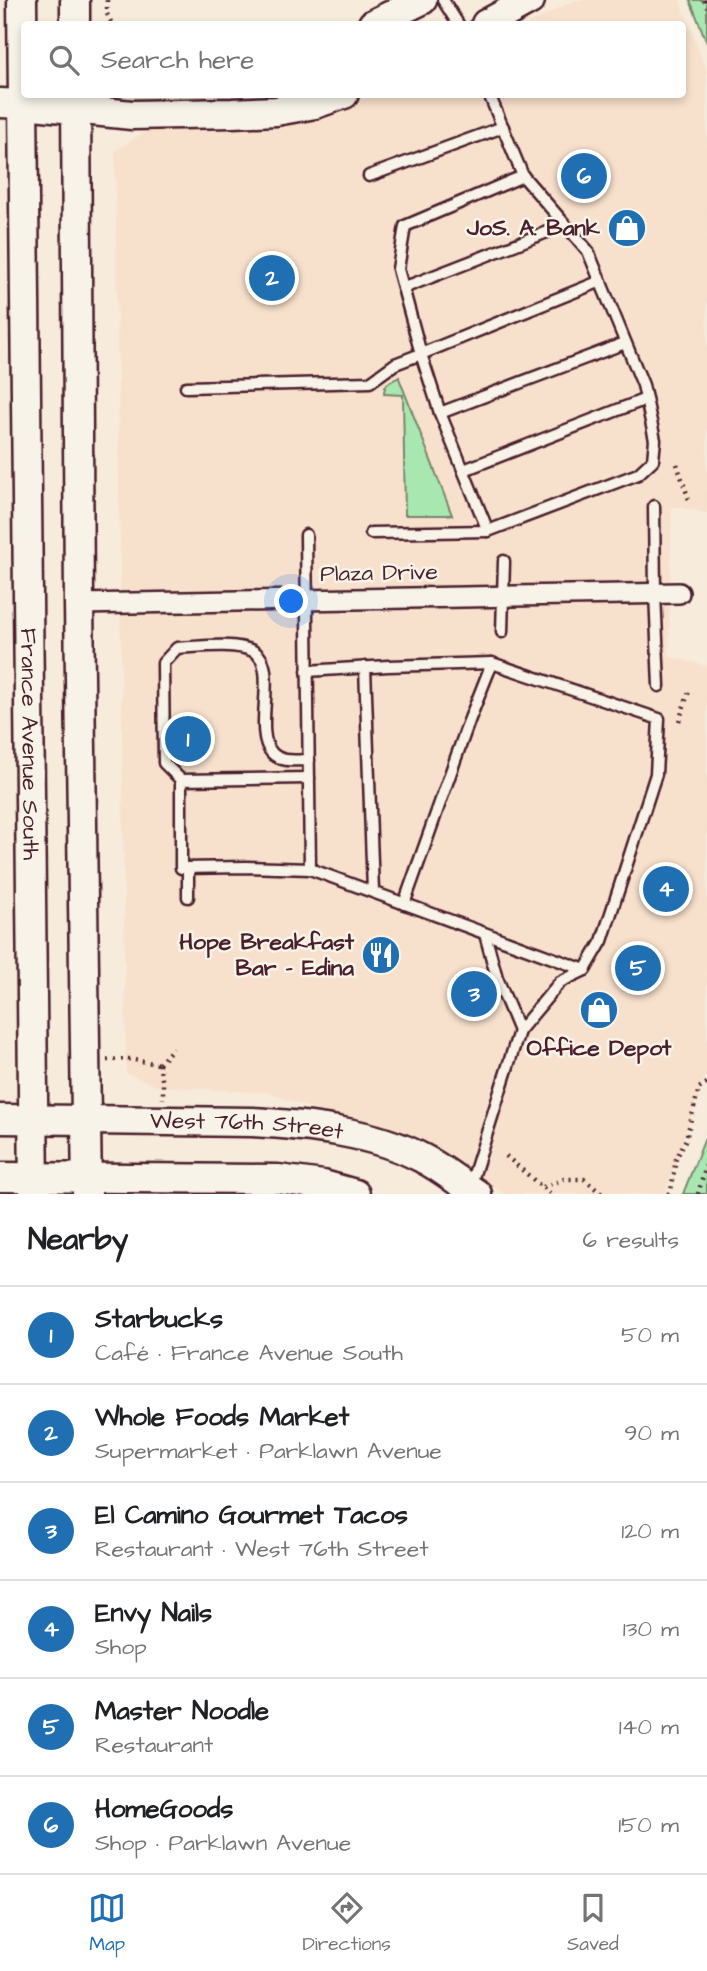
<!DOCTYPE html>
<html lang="en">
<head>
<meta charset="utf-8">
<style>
	:root { --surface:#fff; --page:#f6f6f6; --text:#202124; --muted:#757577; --line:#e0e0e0; --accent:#1f6fb2 }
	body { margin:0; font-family:"Architects Daughter",sans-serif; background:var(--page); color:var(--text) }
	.you { position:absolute; left:292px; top:602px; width:24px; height:24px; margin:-18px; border:5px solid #fff; border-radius:50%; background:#1a73e8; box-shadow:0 0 0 10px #1a73e833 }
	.badge { display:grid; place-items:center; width:46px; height:46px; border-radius:50%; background:var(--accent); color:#fff; font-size:23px; font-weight:700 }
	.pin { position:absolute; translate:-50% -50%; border:4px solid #fff; box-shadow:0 2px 7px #0006 }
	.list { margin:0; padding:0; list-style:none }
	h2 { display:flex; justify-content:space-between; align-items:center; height:91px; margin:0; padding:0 28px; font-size:30px }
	h2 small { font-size:23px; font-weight:400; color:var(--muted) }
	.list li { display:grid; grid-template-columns:46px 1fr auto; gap:21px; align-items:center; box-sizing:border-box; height:98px; padding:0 28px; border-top:2px solid var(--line) }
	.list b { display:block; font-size:26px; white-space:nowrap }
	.list p { margin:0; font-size:23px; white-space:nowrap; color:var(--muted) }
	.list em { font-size:23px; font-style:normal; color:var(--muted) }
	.icon { flex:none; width:38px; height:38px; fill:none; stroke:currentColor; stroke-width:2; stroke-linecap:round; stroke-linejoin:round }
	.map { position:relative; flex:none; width:707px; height:1194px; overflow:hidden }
	.search { position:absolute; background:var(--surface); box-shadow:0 4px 10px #0003; left:21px; right:21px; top:21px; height:77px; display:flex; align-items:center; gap:18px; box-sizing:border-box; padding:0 24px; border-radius:7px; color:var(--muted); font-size:26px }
	.sheet { height:679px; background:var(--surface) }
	nav { display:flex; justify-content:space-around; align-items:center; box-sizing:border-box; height:98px; border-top:2px solid var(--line); background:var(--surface); font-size:19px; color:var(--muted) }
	nav a { display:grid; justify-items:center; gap:4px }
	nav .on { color:var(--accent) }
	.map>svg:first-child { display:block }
	.built { fill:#f8e1cc }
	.green { fill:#a8e8b0; stroke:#79846e; stroke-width:2 }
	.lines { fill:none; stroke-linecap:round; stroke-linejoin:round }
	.lane-casing { stroke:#4a1f2b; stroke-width:15 }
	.street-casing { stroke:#4a1f2b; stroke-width:24 }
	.secondary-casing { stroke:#4a1f2b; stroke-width:33 }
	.path { stroke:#4a1f2b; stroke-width:4.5; stroke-dasharray:2 5; stroke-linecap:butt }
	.lane { stroke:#f7f3e8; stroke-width:10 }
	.street { stroke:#f7f3e8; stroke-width:19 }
	.secondary { stroke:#f7f3e8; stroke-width:28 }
	.labels { text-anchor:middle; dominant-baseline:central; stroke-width:5; stroke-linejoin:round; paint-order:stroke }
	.poi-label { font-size:23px; font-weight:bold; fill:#4a1f2b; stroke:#f7f3e8; text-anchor:end }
	.street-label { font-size:23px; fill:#4a1f2b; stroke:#f7f3e8 }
</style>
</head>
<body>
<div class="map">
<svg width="707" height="1194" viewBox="0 0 707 1194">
	<rect width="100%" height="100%" fill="#f7ebdb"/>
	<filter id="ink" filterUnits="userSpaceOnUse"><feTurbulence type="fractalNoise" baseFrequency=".0143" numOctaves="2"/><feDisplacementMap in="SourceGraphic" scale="14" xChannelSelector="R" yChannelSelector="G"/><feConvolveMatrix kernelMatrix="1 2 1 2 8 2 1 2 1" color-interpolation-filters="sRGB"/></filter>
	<g filter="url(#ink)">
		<!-- built -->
		<polygon class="built" points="575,0 680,0 707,72 707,513 672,506 669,656 707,666 707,1076 704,1078 665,1194 505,1194 429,1147 323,1113 269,1093 156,1086 126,1073 115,151 149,129 291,125 375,95 682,94 682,24 527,24"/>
		<!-- green -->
		<g class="green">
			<polygon points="690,0 707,0 707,43"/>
			<path d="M399 377V378L452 515H405L403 395 384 394C384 383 390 382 399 377Z"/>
			<polygon points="707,1133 707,1194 683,1194"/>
		</g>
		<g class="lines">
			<!-- lane casing -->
			<g class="lane-casing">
				<g id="lane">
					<polyline points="443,0 458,24"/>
					<polyline points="369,176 503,127"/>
					<polyline points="523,176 588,251 643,385 655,440 653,460 638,474 488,531 440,413 421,354 601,281"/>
					<polyline points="403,288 565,225"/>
					<polyline points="186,387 370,382 395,364 421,354 398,269 405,226 523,176 489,94"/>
					<polyline points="440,413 625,343"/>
					<polyline points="464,470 646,399"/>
					<polyline points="654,506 655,593 659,686"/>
					<polyline points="371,533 488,531"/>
					<polyline points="306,535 310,869 585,970 560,982 519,1031 470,1187"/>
					<polyline points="502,632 504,561"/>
					<polyline points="365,667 373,891"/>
					<polyline points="307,671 388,666 492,663 659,719 656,774 602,941 585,970"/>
					<polyline points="309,778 181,780 181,868 246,867 310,869"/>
					<path d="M181 780 164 763 163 663 177 648C199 647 234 642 253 651 281 665 251 731 272 753 281 763 297 760 309 760"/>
					<polyline points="188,868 188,897"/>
					<polyline points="404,904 469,721 492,663"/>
					<polyline points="485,934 497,978 519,1031"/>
				</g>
			</g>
			<!-- street casing -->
			<g class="street-casing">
				<polyline id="street" points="79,604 679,593"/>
			</g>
			<!-- secondary casing -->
			<g class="secondary-casing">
				<g id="secondary">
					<path id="s1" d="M22 0 34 1194"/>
					<polyline points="75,0 75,24"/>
					<polyline points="373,24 422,0"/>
					<polyline points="486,24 530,0"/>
					<polyline points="76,94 79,604 87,1194"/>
					<polyline points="0,103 24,104 132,115 232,113 276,111 315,104 344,94"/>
					<path id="s2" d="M0 1119 252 1122C307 1125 373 1132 422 1158 442 1168 458 1182 477 1194"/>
					<polyline points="0,1177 278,1179 323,1185 355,1194"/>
				</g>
			</g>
			<!-- path -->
			<g class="path">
				<polyline points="107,0 107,14 112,24"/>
				<polyline points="704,0 707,7"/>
				<polyline points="677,464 689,500"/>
				<polyline points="679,721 690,688"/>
				<polyline points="107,1060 128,1059 159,1064"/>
				<polyline points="159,1064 163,1084 163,1099"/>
				<polyline points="159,1064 173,1048"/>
				<polyline points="506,1156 550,1194"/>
				<polyline points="543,1187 564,1179 584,1179 602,1194"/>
				<polyline points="668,1194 671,1191 676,1159 686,1139 699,1088 707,1083"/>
				<polyline points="698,1194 707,1162"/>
			</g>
			<!-- lane -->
			<use href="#lane" class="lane"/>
			<!-- street -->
			<use href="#street" class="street"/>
			<!-- secondary -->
			<use href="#secondary" class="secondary"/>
		</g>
	</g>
	<!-- icons -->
	<defs>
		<g id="shop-disc" transform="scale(2.0125)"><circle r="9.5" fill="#1f6fb2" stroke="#f7f3e8"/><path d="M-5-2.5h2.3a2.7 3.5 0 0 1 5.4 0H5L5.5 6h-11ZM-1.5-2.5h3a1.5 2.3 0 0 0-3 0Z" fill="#fff"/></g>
		<g id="restaurant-disc" transform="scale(2.0125)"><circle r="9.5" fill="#1f6fb2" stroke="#f7f3e8"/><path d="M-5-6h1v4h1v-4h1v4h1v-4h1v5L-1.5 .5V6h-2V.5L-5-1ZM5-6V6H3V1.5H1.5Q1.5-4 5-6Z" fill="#fff"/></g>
	</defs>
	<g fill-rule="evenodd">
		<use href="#shop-disc" x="627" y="228"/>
		<use href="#restaurant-disc" x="381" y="955"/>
		<use href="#shop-disc" x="599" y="1010"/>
	</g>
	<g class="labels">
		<!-- poi labels -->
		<g class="poi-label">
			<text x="600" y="228">JoS. A. Bank</text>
			<text x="354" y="942">Hope Breakfast<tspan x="354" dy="26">Bar - Edina</tspan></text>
			<text x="599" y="1048" text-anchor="middle">Office Depot</text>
		</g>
		<!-- street labels -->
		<g class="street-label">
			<text transform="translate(379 573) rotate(-1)">Plaza Drive</text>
			<text stroke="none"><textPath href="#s1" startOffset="744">France Avenue South</textPath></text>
			<text stroke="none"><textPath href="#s2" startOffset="247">West 76th Street</textPath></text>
		</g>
	</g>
</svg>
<div class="you"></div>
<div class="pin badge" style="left:188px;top:739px">1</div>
<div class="pin badge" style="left:272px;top:278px">2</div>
<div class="pin badge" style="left:474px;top:994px">3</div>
<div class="pin badge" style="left:666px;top:889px">4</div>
<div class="pin badge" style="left:638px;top:968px">5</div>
<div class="pin badge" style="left:584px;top:176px">6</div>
<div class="search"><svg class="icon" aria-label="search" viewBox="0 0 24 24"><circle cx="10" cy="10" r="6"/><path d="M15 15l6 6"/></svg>Search here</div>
</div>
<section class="sheet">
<h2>Nearby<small>6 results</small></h2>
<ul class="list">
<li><span class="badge">1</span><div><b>Starbucks</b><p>Café · France Avenue South</p></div><em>50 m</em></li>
<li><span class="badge">2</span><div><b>Whole Foods Market</b><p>Supermarket · Parklawn Avenue</p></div><em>90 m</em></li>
<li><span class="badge">3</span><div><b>El Camino Gourmet Tacos</b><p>Restaurant · West 76th Street</p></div><em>120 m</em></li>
<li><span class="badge">4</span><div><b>Envy Nails</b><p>Shop</p></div><em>130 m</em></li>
<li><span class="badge">5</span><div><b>Master Noodle</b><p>Restaurant</p></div><em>140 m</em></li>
<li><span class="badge">6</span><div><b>HomeGoods</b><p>Shop · Parklawn Avenue</p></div><em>150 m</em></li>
</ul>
</section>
<nav>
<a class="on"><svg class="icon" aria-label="map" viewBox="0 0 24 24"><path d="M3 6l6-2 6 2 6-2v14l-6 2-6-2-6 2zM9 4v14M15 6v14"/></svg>Map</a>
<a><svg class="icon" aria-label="directions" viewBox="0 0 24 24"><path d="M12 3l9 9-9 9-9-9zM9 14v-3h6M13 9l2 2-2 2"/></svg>Directions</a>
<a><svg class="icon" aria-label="saved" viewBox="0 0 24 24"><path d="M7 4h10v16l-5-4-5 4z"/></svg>Saved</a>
</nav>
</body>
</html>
